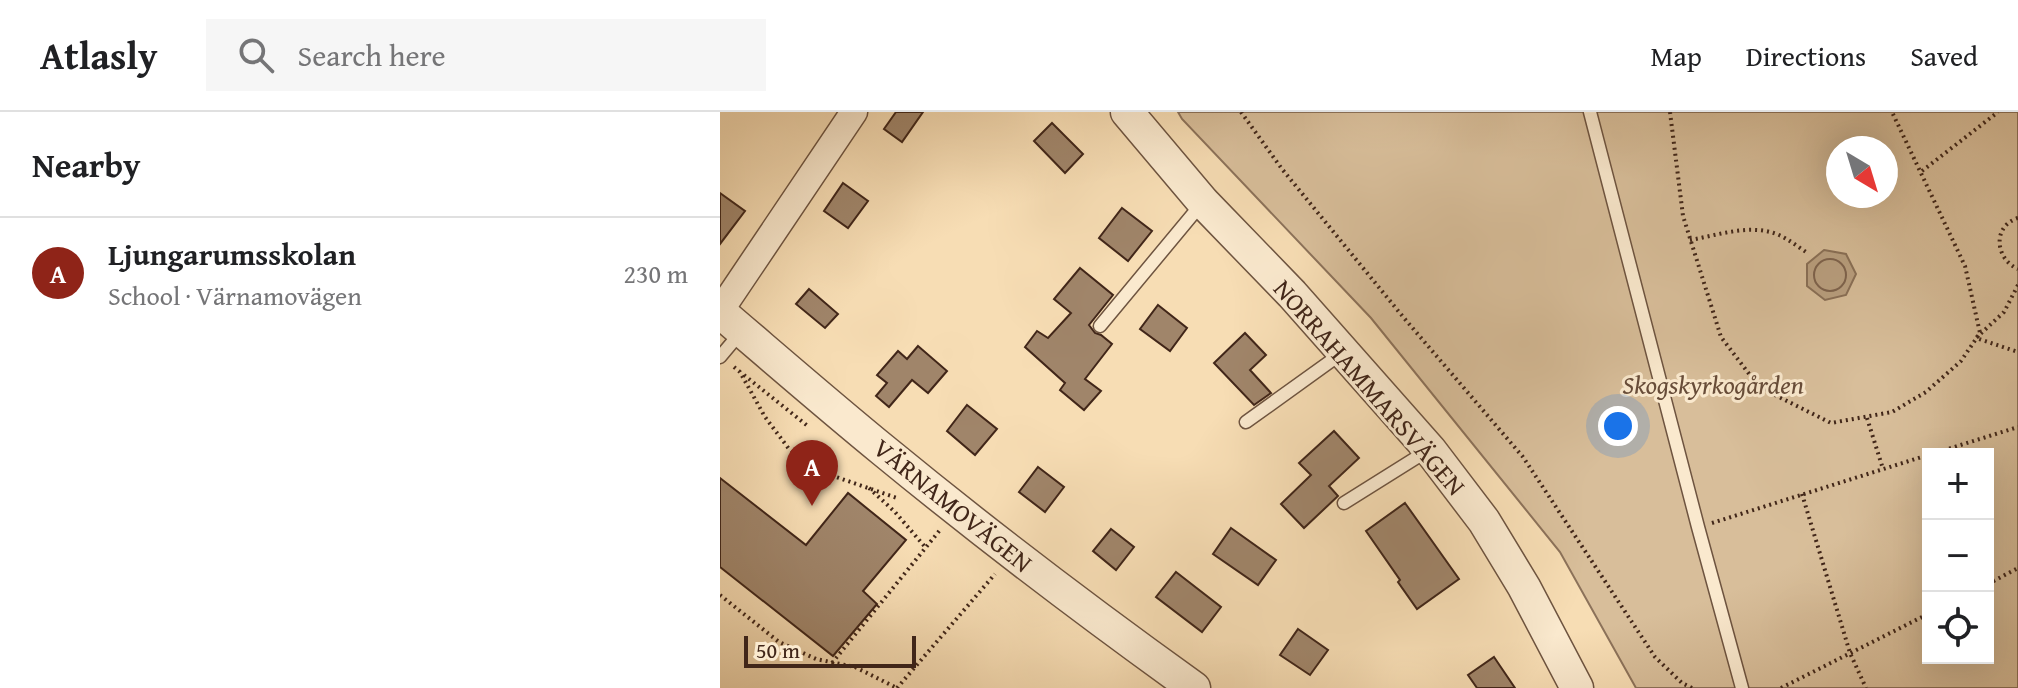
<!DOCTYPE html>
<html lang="en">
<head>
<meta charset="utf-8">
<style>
	:root { --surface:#fff; --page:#f6f6f6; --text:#202124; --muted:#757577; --line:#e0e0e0; --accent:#8f2418 }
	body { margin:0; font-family:"Gentium Book Plus",serif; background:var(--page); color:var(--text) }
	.controls { position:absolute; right:24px; bottom:24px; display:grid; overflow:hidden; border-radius:0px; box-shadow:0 8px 32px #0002 }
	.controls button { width:72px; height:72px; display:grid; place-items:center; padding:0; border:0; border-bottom:2px solid var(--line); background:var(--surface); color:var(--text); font:40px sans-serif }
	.compass { position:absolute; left:1106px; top:24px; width:72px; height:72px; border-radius:50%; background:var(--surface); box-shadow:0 8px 32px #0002; rotate:142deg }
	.scale { position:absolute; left:24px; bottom:20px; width:172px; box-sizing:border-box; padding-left:8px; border:4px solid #412619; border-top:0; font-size:22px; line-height:28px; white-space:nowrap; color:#412619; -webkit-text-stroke:6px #fae9ce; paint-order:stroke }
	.you { position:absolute; left:898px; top:314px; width:28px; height:28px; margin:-20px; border:6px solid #fff; border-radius:50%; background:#1a73e8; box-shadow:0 0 0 12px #1a73e833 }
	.badge { display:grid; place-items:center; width:52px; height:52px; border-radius:50%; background:var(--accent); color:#fff; font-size:26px; font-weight:700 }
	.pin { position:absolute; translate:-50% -66px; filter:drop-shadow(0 2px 4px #0008) }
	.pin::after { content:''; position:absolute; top:42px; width:28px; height:24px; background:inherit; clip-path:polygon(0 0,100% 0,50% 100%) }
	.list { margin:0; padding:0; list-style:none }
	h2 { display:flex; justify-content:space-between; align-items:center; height:104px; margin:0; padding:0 32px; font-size:34px }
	h2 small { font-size:26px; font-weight:400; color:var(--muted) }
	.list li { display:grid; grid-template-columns:52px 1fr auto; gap:24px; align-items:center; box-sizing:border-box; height:112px; padding:0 32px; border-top:2px solid var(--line) }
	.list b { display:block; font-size:30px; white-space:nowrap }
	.list p { margin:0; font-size:26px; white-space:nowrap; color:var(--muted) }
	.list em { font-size:26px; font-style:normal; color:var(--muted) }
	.icon { flex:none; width:44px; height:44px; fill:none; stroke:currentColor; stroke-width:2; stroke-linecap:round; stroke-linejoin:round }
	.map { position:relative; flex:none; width:1298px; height:576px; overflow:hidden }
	header { display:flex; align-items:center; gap:48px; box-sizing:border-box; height:112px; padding:0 40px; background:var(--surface); border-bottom:2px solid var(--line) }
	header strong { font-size:38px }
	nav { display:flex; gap:44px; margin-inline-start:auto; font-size:28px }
	.search { width:560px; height:72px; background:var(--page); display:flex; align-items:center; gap:20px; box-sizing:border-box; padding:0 28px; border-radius:0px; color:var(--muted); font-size:30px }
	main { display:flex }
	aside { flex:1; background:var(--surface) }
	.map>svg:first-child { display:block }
	.green { fill:#d8be9a; stroke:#8c725a; stroke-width:2; fill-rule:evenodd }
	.water { fill:#b99f7f; stroke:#896f56; stroke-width:2 }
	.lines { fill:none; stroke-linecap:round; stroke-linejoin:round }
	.shore { stroke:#7d624c; stroke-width:2 }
	.building { fill:#a0856a; stroke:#412619; stroke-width:2 }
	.service-casing { stroke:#6e5440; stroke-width:15 }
	.minor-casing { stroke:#6e5440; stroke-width:29 }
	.tertiary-casing { stroke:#6e5440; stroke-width:35 }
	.path { stroke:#412619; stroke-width:4; stroke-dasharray:2 4; stroke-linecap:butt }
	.service { stroke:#fae9ce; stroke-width:12 }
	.minor { stroke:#fae9ce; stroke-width:26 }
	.tertiary { stroke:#fae9ce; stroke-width:32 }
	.labels { text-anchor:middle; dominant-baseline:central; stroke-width:6; stroke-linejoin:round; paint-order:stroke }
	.park-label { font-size:26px; font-style:italic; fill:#674c39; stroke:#fae9ce }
	.street-label { font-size:26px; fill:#412619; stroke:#fae9ce }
</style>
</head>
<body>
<header>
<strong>Atlasly</strong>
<div class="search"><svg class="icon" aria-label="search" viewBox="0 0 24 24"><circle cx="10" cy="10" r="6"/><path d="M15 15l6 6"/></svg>Search here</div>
<nav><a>Map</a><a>Directions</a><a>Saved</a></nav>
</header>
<main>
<aside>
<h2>Nearby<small></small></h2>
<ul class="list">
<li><span class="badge">A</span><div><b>Ljungarumsskolan</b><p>School · Värnamovägen</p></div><em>230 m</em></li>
</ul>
</aside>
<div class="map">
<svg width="1298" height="576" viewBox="0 0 1298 576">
	<rect width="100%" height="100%" fill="#f7ddb4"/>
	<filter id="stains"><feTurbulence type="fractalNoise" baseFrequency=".0025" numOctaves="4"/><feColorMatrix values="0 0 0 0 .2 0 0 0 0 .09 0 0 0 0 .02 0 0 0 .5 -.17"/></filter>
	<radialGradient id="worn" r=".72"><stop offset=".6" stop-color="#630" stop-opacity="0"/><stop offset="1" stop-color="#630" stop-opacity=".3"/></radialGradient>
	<!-- green -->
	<path class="green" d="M458 0H1298V576H916L840 440 651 206 462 7ZM1118 36H1166V84H1118ZM1208 342H1268V546H1208Z"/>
	<!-- water -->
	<polygon class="water" points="1104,138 1126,142 1136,162 1126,183 1105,188 1087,174 1087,152"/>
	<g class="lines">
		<!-- shore -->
		<circle class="shore" cx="1110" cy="163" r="16"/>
	</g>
	<!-- building -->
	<g class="building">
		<polygon points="176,0 203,0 182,30 164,17"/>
		<polygon points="332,11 363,42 345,61 314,29"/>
		<polygon points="123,71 148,89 128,116 104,99"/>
		<polygon points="0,81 25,99 0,132"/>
		<polygon points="402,96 432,119 408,149 379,126"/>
		<polygon points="360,156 393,183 369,213 375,221 381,223 392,232 365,267 381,279 364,298 340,278 345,271 305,235 317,219 328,226 351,201 334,187"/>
		<polygon points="89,177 118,202 105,216 76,192"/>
		<polygon points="438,193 467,216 450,239 420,217"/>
		<polygon points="525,221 546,243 530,258 551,281 534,293 494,251"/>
		<polygon points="198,234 227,259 208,281 192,268 169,295 156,284 167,271 157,263 178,239 187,247"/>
		<polygon points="247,293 277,317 255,343 227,319"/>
		<polygon points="614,319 639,346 609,374 618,384 584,416 561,392 591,363 579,351"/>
		<polygon points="318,355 344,375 325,400 299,380"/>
		<polygon points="0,366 86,433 128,381 186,428 143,479 157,492 113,544 0,455"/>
		<polygon points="685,391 739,467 697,497 678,470 680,468 646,419"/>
		<polygon points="511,416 556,448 538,473 493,442"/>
		<polygon points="391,417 414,435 396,458 373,439"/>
		<polygon points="456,460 501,495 482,520 436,485"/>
		<polygon points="578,517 608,538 590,563 560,543"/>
		<polygon points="774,545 795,576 757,576 748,563"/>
	</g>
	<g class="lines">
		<!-- service casing -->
		<g class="service-casing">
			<g id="service">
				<polyline points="870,0 978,415 1022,576"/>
				<polyline points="380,214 483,90"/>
				<polyline points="0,245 21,220"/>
				<polyline points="526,310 622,241"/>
				<polyline points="624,391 707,339"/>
			</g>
		</g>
		<!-- minor casing -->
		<g class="minor-casing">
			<polyline id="minor" points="0,199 134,0"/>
		</g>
		<!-- tertiary casing -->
		<g class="tertiary-casing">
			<g id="tertiary">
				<polyline points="407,0 483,90 572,182 710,338 764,409 804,475 857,576"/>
				<path d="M0 200C54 246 108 293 163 338 264 421 368 500 474 576"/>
			</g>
		</g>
		<!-- path -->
		<g class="path">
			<polyline points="521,0 562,57 684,206 803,345 935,545 962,571 972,576"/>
			<polyline points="950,0 963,104 1001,225 1039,275 1111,311 1172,300 1206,280 1241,249 1260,221 1245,154 1172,0"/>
			<polyline points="1202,59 1278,0"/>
			<path d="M1298 106C1272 114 1275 147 1298 157"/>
			<path d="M970 128C999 123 1031 111 1059 123 1068 127 1077 134 1086 140"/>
			<polyline points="1298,173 1284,200 1256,226 1298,240"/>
			<polyline points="14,255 20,260 45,305 69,337 93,357 177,386"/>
			<polyline points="24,263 89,315"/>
			<polyline points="1147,306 1163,357"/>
			<polyline points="1212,342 1298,315"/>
			<polyline points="149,376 175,400 206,436"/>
			<polyline points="1082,382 1130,541 1146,576"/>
			<polyline points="992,411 1208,343"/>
			<polyline points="1268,472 1298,456"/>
			<polyline points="0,483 59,530 96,547 135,555 177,576"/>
			<polyline points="112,551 220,418"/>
			<polyline points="177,576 275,462"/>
			<polyline points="1061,576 1208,502"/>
		</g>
		<!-- service -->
		<use href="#service" class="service"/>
		<!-- minor -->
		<use href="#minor" class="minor"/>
		<!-- tertiary -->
		<use href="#tertiary" class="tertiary"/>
	</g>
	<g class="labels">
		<!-- park labels -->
		<g class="park-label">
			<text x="993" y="272">Skogskyrkogården</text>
		</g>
		<!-- street labels -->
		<g class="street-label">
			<text transform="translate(650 275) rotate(49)">NORRAHAMMARSVÄGEN</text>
			<text transform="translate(233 393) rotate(39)">VÄRNAMOVÄGEN</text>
		</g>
	</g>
	<rect width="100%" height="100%" filter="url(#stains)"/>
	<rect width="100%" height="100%" fill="url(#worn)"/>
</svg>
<div class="controls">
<button>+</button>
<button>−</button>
<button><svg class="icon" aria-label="locate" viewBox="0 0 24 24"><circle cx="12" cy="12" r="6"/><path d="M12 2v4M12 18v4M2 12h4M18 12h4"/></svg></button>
</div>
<svg class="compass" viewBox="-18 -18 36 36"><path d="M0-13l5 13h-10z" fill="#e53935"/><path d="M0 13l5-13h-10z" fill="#757577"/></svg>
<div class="scale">50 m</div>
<div class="you"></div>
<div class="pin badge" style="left:92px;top:394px">A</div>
</div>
</main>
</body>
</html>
